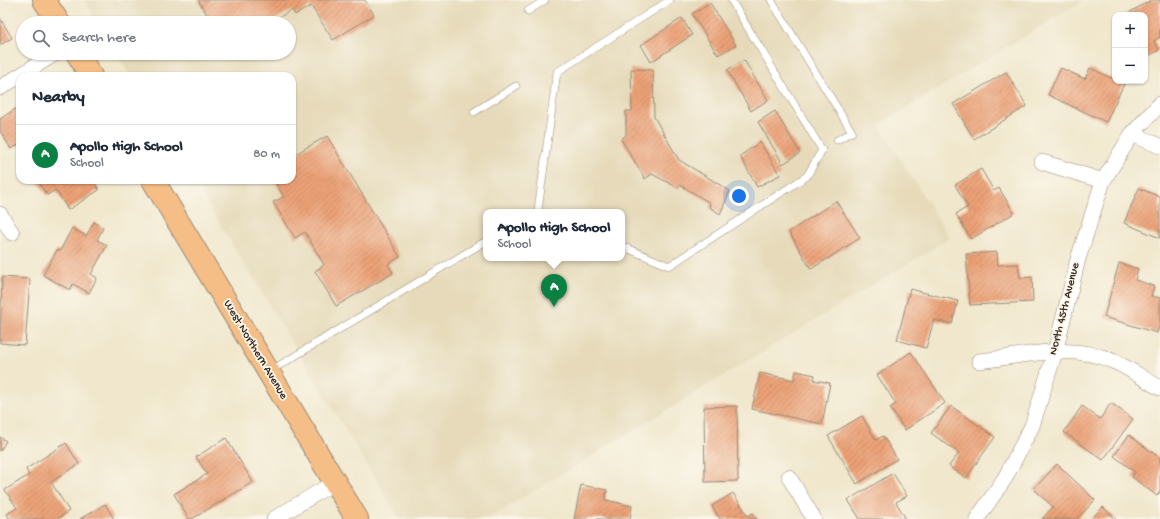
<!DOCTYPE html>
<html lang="en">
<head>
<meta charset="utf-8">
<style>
	:root { --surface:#fff; --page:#f2f2f3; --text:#1f2937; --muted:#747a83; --line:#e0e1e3; --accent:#0b8043 }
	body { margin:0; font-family:"Gochi Hand",sans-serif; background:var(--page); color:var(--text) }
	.controls { position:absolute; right:12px; top:12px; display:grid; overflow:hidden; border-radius:8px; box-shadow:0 1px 3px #0004 }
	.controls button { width:36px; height:36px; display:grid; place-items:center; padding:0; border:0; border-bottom:1px solid var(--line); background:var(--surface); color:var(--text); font:20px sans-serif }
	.you { position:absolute; left:739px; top:196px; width:14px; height:14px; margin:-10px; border:3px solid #fff; border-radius:50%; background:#1a73e8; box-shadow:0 0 0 6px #1a73e833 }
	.badge { display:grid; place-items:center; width:26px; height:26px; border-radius:50%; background:var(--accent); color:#fff; font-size:13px; font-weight:700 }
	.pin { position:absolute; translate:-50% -33px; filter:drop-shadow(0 1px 2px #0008) }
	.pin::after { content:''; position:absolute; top:21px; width:14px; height:12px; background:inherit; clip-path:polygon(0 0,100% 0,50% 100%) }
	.popup { position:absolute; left:483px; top:209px; width:142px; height:52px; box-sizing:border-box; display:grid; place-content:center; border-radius:8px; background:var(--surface); filter:drop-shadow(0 1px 3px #0005); font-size:13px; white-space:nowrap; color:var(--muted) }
	.popup b { font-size:15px; color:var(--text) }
	.popup::after { content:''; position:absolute; left:50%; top:100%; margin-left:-8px; border:8px solid transparent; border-top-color:var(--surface) }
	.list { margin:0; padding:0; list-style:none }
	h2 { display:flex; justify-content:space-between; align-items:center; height:52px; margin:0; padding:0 16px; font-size:17px }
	h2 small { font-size:13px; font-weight:400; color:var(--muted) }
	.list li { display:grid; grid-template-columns:26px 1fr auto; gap:12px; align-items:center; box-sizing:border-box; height:60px; padding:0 16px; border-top:1px solid var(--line) }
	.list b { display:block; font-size:15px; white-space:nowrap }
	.list p { margin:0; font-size:13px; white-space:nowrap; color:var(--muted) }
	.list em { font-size:13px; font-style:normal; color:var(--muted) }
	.icon { flex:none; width:22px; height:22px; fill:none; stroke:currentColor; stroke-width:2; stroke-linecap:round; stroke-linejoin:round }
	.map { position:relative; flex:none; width:1160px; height:519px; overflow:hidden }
	.search { position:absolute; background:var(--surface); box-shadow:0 1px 3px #0004; left:16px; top:16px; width:280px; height:44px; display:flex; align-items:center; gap:10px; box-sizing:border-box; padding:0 14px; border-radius:22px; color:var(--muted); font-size:15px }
	.panel { position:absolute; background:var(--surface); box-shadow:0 1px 3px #0004; left:16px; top:72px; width:280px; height:112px; border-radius:12px }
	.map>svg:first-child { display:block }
	.built { fill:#e6daba; fill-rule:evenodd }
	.building { fill:url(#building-hatch) }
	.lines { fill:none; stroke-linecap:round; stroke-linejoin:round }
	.service-casing { stroke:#968875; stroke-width:8 }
	.minor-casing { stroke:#968875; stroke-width:16 }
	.primary-casing { stroke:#968875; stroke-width:24 }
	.service { stroke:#fff; stroke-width:7 }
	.minor { stroke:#fff; stroke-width:15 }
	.primary { stroke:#f6be87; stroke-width:22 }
	.labels { text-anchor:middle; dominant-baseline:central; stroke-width:3.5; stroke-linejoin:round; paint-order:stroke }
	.street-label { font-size:12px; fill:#3b2a1e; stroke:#fbf7ec }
</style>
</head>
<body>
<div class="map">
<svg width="1160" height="519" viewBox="0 0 1160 519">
	<defs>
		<pattern id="building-hatch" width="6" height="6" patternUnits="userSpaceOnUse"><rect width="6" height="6" fill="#eca176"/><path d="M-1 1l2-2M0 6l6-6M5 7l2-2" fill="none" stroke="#c08360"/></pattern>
	</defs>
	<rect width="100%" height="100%" fill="#fbf7ec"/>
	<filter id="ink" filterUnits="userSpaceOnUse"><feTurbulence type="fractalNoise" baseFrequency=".025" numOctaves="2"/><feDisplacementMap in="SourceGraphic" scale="8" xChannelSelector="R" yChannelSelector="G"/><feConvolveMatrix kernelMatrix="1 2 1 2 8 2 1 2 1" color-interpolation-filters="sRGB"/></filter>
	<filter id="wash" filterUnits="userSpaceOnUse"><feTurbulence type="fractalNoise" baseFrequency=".012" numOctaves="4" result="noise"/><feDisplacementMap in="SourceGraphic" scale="16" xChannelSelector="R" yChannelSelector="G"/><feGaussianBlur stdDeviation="0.9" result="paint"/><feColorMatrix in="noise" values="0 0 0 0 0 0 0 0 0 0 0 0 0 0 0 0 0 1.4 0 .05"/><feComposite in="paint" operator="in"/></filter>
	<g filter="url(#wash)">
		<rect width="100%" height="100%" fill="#f0e7cc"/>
		<!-- built -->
		<path class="built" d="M84 0H1084L879 125 950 238 488 519H400L193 180H292V76H130L116 53H289V23H98ZM486 212H622V258H486Z"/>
		<g id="blocks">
			<!-- building -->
			<g class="building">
				<polygon points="198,0 365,0 374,15 333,40 311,6 295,15 292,10 269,23 212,23"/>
				<polygon points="1151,0 1160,0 1160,37 1154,41 1159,50 1145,58 1145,15 1125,15"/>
				<polygon points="710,3 736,45 718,55 692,14"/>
				<polygon points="0,18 12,38 0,45"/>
				<polygon points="682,18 692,35 651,62 641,45"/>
				<polygon points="744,60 768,100 751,111 727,70"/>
				<polygon points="1061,68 1085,79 1090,68 1124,84 1106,122 1048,95"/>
				<polygon points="631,69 653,70 654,117 679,160 730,191 720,214 709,207 710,203 680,185 678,188 652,174 645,179 621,139 626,135 626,111 632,111"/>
				<polygon points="1006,72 1027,106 974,139 953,104"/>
				<polygon points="20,106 20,148 18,145 11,149 0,131 0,119"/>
				<polygon points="775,111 800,153 783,164 758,122"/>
				<polygon points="327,136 400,257 388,264 393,273 336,306 315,271 324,265 305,232 295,238 273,202 284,197 274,180 292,180 292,156"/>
				<polygon points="760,142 780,175 757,187 740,156"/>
				<polygon points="981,169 994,191 999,188 1014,213 971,239 956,214 968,207 955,185"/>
				<polygon points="37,180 93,180 99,190 68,210 56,190 47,195"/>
				<polygon points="1139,188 1160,197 1160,238 1124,223"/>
				<polygon points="836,201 860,238 811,269 789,232"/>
				<polygon points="94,222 103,228 97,240 107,245 91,274 97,278 89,293 73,284 70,290 43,275 57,250 60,251 72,228 86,236"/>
				<polygon points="997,252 998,265 1018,264 1020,278 1032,277 1033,302 970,305 966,254"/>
				<polygon points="1119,263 1138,269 1135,280 1154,286 1151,296 1160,298 1160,324 1157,333 1104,317"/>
				<polygon points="2,277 30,279 25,345 0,343"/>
				<polygon points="910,289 958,301 952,324 934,320 926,348 897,340"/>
				<polygon points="911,352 945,403 905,430 890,408 896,404 877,375"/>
				<polygon points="796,371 815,375 814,380 830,383 822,424 752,409 760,373 794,380"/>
				<polygon points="1111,403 1133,419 1103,460 1064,432 1082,406 1100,419"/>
				<polygon points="737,406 738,481 705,482 704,407"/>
				<polygon points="951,406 995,437 966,478 949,466 959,453 931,433"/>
				<polygon points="862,416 876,440 883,436 897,459 857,484 828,436"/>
				<polygon points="1129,435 1160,458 1160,491 1157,496 1132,477 1135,472 1114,456"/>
				<polygon points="0,437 6,441 0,451"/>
				<polygon points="226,438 253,482 192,519 189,519 174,494 207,474 196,457"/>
				<polygon points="66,443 79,464 51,482 69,511 57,519 10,519 7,514 17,508 5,490 29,475 26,469"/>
				<polygon points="1057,464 1095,500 1077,519 1042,519 1053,507 1034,489"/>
				<polygon points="893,473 907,496 896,502 906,519 860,519 848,500"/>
				<polygon points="581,485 607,490 605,500 632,506 630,519 574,519"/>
				<polygon points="733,493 748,516 753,513 757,519 720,519 712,506"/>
				<polygon points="105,504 114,519 80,519"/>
				<polygon points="1103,507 1116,519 1091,519"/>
			</g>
		</g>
	</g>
	<g filter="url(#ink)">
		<use href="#blocks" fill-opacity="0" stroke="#968875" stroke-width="1"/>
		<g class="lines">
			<!-- service casing -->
			<g class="service-casing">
				<g id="service">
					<polyline points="771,0 852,132 837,140"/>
					<polyline points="528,11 545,0"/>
					<polyline points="474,112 516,86"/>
					<polyline points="538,210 557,72 670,0"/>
					<polyline points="622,246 669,266 807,176 822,150 731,0"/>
					<polyline points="270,371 486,241"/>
				</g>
			</g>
			<!-- minor casing -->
			<g class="minor-casing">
				<g id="minor">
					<polyline points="0,88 56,53"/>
					<polyline points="1132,134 1160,146"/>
					<polyline points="1042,162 1103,181"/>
					<polyline points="0,214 12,233"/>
					<path d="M979 361C1023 356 1073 342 1115 362 1131 369 1145 380 1160 388"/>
					<polyline points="789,477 814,519"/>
					<polyline points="274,519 335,482"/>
					<polyline points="977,519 1005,478 1032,426 1055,352 1078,259 1103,181 1132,134 1160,104"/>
				</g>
			</g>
			<!-- primary casing -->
			<g class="primary-casing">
				<g id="primary">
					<polyline points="44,0 59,23"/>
					<polyline points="77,53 91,76"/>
					<polyline points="153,180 357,519"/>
				</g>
			</g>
			<!-- service -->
			<use href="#service" class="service"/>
			<!-- minor -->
			<use href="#minor" class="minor"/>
			<!-- primary -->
			<use href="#primary" class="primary"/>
		</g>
	</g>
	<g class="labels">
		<!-- street labels -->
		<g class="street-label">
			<text transform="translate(1065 309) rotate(-76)">North 45th Avenue</text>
			<text transform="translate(255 350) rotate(59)">West Northern Avenue</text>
		</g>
	</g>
</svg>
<div class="controls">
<button>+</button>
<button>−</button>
</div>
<div class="you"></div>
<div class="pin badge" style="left:554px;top:307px">A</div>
<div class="popup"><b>Apollo High School</b>School</div>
<div class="search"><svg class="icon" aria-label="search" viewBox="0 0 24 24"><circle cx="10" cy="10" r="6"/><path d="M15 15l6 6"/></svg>Search here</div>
<section class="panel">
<h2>Nearby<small></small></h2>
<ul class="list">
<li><span class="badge">A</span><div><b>Apollo High School</b><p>School</p></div><em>80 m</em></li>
</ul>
</section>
</div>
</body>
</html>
